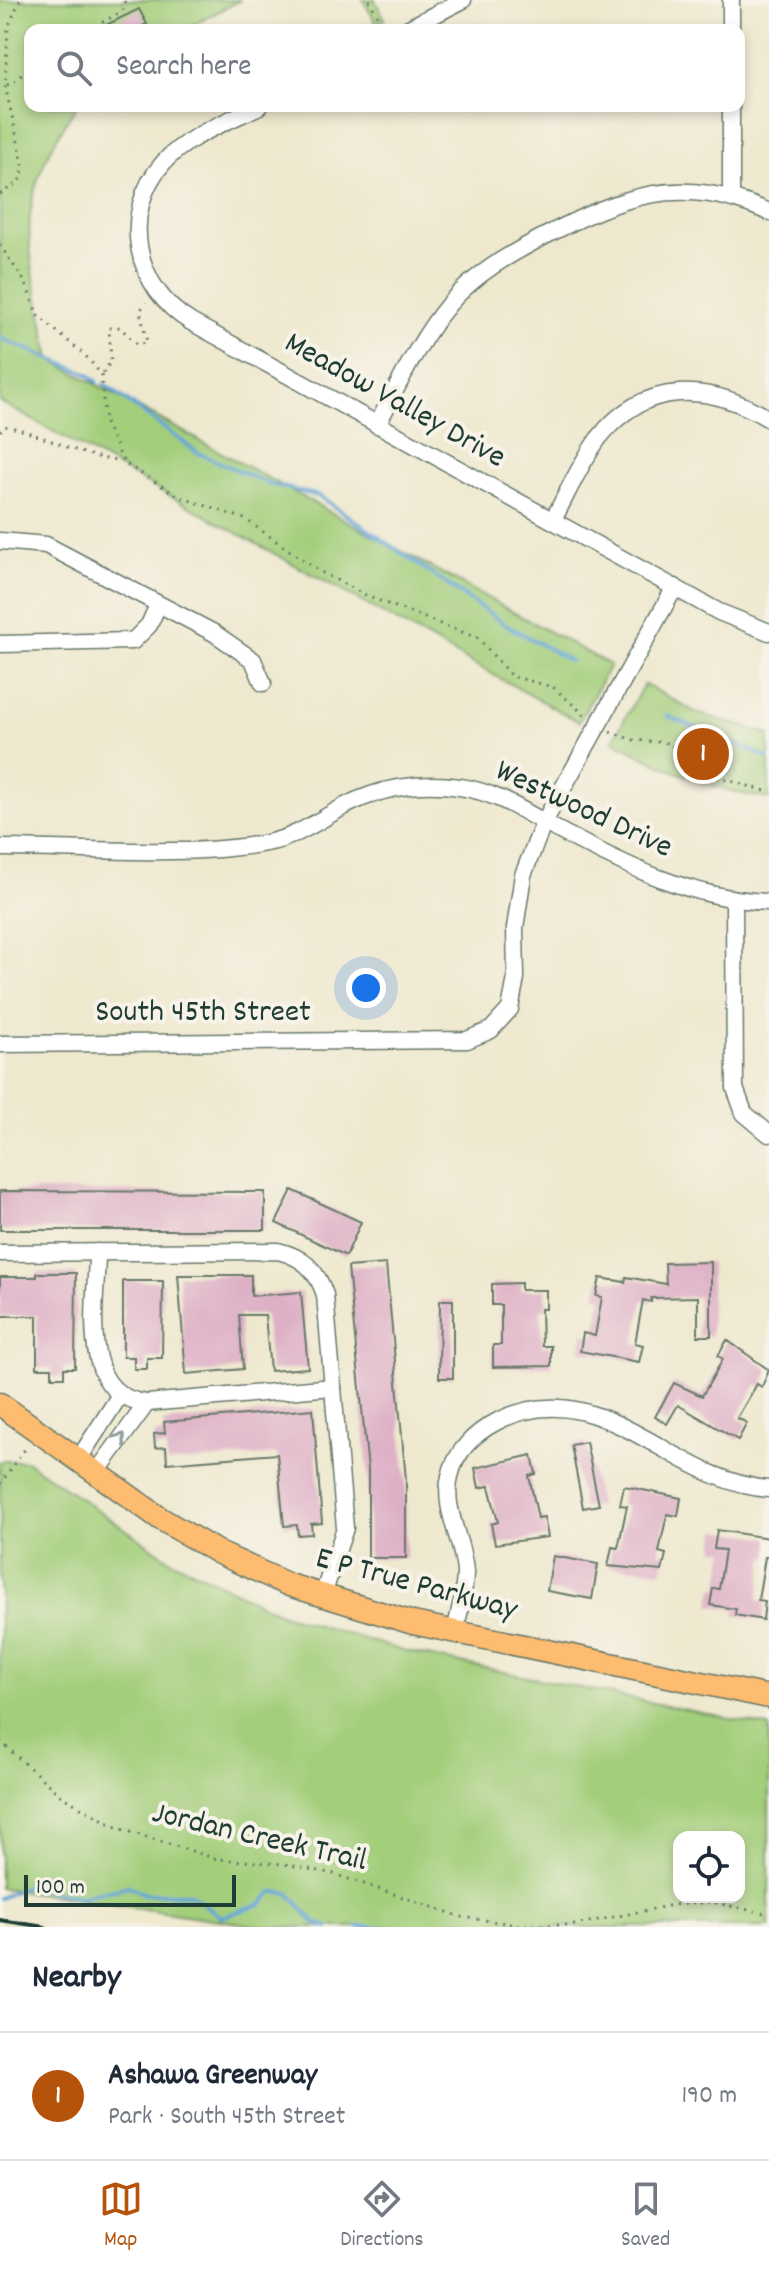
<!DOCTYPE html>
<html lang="en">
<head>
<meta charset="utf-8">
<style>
	:root { --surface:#fff; --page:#f2f2f3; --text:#1f2937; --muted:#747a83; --line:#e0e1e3; --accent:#b45309 }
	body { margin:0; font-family:Dekko,sans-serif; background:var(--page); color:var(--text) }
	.controls { position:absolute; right:24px; bottom:24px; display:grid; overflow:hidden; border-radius:16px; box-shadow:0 4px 12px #0003 }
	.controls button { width:72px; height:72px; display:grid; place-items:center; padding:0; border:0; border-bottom:2px solid var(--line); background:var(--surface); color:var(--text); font:40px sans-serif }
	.scale { position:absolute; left:24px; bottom:20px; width:212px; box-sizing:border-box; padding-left:8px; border:4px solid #1f3d34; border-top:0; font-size:22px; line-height:28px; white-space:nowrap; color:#1f3d34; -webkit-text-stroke:6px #f7f3e8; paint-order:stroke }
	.you { position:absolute; left:366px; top:988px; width:28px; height:28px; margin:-20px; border:6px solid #fff; border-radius:50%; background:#1a73e8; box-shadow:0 0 0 12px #1a73e833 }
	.badge { display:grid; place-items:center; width:52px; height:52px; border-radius:50%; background:var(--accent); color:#fff; font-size:26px; font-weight:700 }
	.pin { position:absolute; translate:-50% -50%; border:4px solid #fff; box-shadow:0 2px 8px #0006 }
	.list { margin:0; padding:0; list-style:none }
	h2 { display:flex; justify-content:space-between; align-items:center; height:104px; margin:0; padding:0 32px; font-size:34px }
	h2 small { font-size:26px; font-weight:400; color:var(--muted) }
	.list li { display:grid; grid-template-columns:52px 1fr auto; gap:24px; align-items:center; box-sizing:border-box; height:128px; padding:0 32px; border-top:2px solid var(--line) }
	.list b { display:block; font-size:30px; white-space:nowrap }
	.list p { margin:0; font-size:26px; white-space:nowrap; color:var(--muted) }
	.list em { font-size:26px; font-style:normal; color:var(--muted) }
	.icon { flex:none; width:44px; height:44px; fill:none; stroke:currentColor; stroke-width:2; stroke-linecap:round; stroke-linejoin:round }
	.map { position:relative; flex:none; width:769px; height:1927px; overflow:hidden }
	.search { position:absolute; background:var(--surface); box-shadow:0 4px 12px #0003; left:24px; right:24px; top:24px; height:88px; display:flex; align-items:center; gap:20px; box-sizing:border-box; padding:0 28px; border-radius:16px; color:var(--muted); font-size:30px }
	.sheet { height:232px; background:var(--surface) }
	nav { display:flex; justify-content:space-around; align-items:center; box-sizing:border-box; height:112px; border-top:2px solid var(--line); background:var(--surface); font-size:22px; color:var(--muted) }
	nav a { display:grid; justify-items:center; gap:4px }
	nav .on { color:var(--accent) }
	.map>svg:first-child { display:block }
	.green { fill:#a3ce7a; stroke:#618657; stroke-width:2; fill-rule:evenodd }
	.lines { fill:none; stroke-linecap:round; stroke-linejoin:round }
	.stream { stroke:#64a5d7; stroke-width:4 }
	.building { fill:#deb0c6 }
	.minor-casing { stroke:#67796a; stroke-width:19 }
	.major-casing { stroke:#67796a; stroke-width:25 }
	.path { stroke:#67796a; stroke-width:3; stroke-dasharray:2 6; stroke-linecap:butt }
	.minor { stroke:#fff; stroke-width:16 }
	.major { stroke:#fdbc70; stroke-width:22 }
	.rail { stroke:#1f3d34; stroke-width:4 }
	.oneway { stroke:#8f9e9a }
	.labels { text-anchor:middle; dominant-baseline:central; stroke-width:8; stroke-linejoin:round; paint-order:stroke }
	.street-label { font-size:32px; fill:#1f3d34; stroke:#f7f3e8 }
</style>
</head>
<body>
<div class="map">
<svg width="769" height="1927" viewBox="0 0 769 1927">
	<rect width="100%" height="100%" fill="#f7f3e8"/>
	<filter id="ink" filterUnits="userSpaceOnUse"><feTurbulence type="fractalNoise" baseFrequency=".0125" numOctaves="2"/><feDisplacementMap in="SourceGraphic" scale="16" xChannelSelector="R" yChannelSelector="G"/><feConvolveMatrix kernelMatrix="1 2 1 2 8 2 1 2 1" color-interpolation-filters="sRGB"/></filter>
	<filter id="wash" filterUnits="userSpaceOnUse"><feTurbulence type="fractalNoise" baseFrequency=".006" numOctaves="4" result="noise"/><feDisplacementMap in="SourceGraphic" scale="32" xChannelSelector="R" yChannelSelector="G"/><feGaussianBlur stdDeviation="1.8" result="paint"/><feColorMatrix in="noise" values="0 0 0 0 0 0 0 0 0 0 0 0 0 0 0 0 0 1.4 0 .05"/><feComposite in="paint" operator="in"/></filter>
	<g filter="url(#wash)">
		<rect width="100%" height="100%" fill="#eee8ce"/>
		<!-- green -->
		<g class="green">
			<path d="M0 0H241L183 30H30V106H77C7 207 29 247 50 359L610 665 579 722 0 402Z"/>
			<polygon points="363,0 375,0 385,19 376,23"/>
			<path d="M644 684 697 713 769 734V799C711 790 664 769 613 740Z"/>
			<path d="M0 1461H26L169 1559 282 1614 403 1651 769 1727V1927H267L0 1888ZM679 1837H739V1897H679Z"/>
		</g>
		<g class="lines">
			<!-- stream -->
			<g class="stream">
				<polyline points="0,338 88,374 97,382"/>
				<polyline points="104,384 198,453 269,484 319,496 503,623 570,661"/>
				<polyline points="667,716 769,758"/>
				<polyline points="0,1898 26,1886 78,1897 129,1886 145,1894 190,1894 221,1917 261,1904 273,1892 289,1893 315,1923 329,1927"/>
				<polyline points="357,1927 383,1927"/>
			</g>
		</g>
		<g id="blocks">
			<!-- building -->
			<g class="building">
				<polygon points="139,9 147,24 134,30 96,30"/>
				<polygon points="292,1190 361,1222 346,1256 276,1223"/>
				<polygon points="0,1191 265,1192 265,1230 0,1230"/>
				<polygon points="711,1262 711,1336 698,1336 698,1297 651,1298 651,1302 643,1300 635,1343 643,1345 639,1362 580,1351 583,1333 595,1336 602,1297 596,1296 600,1278 625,1282 626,1277 666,1284 665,1263"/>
				<polygon points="386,1264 406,1480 406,1558 368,1558 368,1470 348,1267"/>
				<polygon points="37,1273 76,1273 75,1368 64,1368 64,1377 52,1377 52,1368 37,1368 37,1316 0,1316 0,1277 37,1277"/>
				<polygon points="178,1275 251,1275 251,1296 301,1292 308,1368 270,1371 265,1315 239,1315 243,1369 186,1374"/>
				<polygon points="123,1281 163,1281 162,1358 147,1358 147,1369 134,1369 134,1357 123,1357"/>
				<polygon points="521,1283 521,1290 546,1290 546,1309 541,1309 542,1346 551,1346 551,1366 493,1367 493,1345 501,1345 501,1305 492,1305 492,1284"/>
				<polygon points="440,1300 453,1300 453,1378 439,1378"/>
				<polygon points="727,1340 769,1370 762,1387 757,1384 737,1418 747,1423 738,1440 678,1405 667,1424 655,1417 674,1383 702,1396 723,1359 718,1356"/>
				<polygon points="313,1409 322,1523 311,1524 312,1534 298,1535 297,1525 284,1526 277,1454 167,1463 166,1447 155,1448 154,1434 165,1433 164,1422"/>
				<polygon points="586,1442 599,1505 583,1508 571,1445"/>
				<polygon points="532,1455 536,1474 529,1476 538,1518 544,1517 548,1537 495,1544 491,1524 498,1522 489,1486 479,1488 475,1468"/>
				<polygon points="624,1486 681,1498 678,1516 667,1514 659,1552 666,1554 662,1571 608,1566 612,1547 618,1548 627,1506 620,1505"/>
				<polygon points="717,1530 769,1538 769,1557 765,1557 758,1600 765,1601 763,1620 735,1615 736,1609 710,1605 713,1588 719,1589 725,1550 714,1549"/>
				<polygon points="553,1556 598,1564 592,1599 547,1591"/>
			</g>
		</g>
	</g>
	<g filter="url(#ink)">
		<use href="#blocks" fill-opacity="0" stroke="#67796a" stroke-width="2"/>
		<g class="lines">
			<!-- minor casing -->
			<g class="minor-casing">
				<g id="minor">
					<polyline points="405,30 463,0"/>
					<polyline points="731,30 731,0"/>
					<path d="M259 106C227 122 187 136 163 163 119 213 135 289 191 322L719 612 769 632"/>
					<polyline points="731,106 731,197"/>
					<path d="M377 425C399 384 419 340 449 304 475 274 508 255 543 237 624 195 680 173 769 212"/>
					<path d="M553 520C567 494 580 464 598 439 644 379 710 383 769 419"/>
					<polyline points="0,541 46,545 214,633 253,660 263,683"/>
					<polyline points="0,644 133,641 149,625 158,605"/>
					<path d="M0 848C82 848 187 858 266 843 295 838 318 821 343 807 379 788 420 781 460 787 496 792 523 811 554 828 622 864 690 899 769 902"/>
					<polyline points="734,901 735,1088 744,1113 769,1134"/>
					<polyline points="0,1044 467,1040 491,1030 510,1009 516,978 515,928 523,875 544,822 675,587"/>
					<path d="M97 1252C97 1302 76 1396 147 1403L333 1387"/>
					<path d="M0 1253 278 1251C303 1257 317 1270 325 1295L345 1528 322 1598"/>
					<polyline points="78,1460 120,1395"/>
					<polyline points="96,1473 147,1403"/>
					<path d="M455 1632C459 1613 465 1592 465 1572 463 1539 442 1510 450 1476 456 1451 475 1433 496 1422 600 1368 670 1482 769 1489"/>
				</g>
			</g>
			<!-- major casing -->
			<g class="major-casing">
				<polyline id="major" points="0,1404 161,1519 219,1553 289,1585 413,1623 769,1697"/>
			</g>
			<!-- path -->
			<g class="path">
				<polyline points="369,0 385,30"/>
				<polyline points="88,30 123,11 125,0"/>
				<polyline points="7,85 18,79 30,64"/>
				<polyline points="0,194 19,182 24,168 5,86 8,27 20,0"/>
				<polyline points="0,245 25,282 38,316 85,355 101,374 105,423 124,463 180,497 245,519 319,571 369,597 478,638 511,676 553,687 587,717"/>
				<polyline points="103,373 111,361 109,328 120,327 137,345 147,342 140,311 146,302"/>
				<path d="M0 431 4 426C35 430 95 464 120 459"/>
				<polyline points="610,732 634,740 669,743 704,773 769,792"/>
				<polyline points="0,1484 28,1445"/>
				<polyline points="0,1741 61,1796 118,1828 217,1859 284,1864 334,1874 462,1917 519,1925 574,1925 673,1905 711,1902 769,1914"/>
			</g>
			<!-- minor -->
			<use href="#minor" class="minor"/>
			<!-- major -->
			<use href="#major" class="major"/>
			<!-- rail -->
			<polyline class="rail" points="0,1920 45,1927"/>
		</g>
		<!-- one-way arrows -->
		<defs><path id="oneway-chevron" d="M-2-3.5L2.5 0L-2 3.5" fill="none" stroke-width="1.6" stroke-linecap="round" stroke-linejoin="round" transform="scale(2)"/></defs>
		<use class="oneway" href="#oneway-chevron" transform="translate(121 1438) rotate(-54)"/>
	</g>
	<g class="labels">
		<!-- street labels -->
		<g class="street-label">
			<text transform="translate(394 402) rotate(29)">Meadow Valley Drive</text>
			<text transform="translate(583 811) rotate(25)">Westwood Drive</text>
			<text x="203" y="1014">South 45th Street</text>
			<text transform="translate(416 1586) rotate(15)">E P True Parkway</text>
			<text transform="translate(259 1839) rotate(13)">Jordan Creek Trail</text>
		</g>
	</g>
</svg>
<div class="controls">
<button><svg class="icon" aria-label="locate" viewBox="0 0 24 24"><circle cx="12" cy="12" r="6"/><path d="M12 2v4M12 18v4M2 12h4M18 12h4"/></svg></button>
</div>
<div class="scale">100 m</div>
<div class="you"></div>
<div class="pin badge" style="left:703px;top:754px">1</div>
<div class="search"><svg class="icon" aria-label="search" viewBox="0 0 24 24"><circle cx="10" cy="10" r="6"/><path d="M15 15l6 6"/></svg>Search here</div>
</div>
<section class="sheet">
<h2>Nearby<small></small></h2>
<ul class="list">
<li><span class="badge">1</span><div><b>Ashawa Greenway</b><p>Park · South 45th Street</p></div><em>190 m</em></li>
</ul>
</section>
<nav>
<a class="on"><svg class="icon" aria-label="map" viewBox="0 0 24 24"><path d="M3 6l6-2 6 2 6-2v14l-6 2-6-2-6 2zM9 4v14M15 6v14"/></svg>Map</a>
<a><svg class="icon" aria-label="directions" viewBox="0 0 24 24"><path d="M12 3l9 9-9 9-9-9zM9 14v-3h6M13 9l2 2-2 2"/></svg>Directions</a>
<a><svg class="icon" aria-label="saved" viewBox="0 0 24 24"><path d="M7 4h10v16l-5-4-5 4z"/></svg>Saved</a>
</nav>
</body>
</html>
